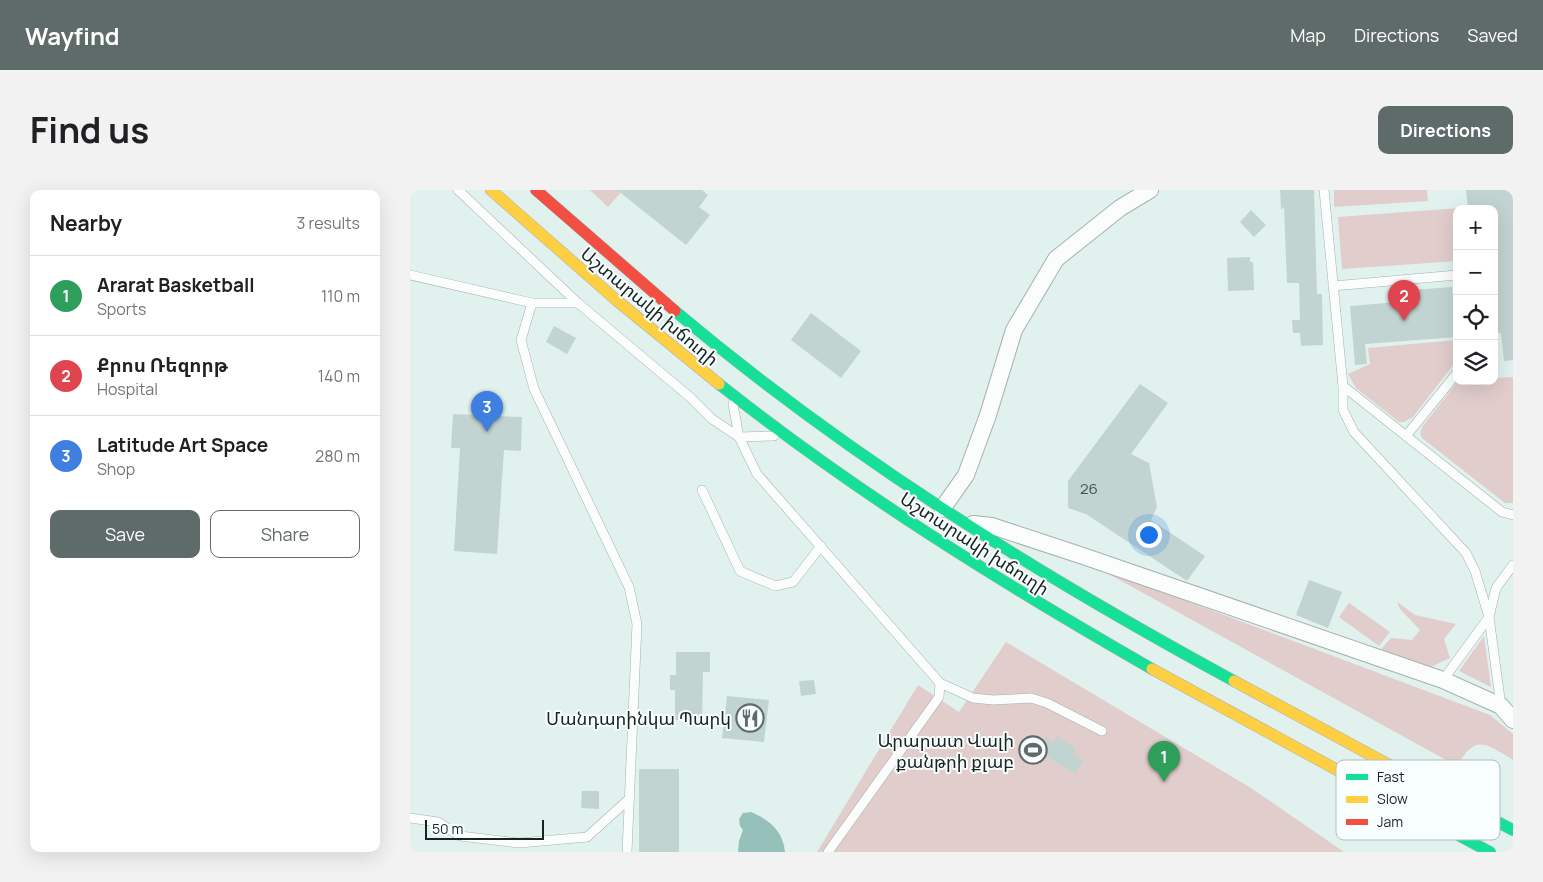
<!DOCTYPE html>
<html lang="en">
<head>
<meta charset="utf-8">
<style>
	:root { --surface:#fff; --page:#f2f2f2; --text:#202124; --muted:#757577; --line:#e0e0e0; --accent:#5e6b69 }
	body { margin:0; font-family:Manrope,"Noto Sans Armenian",sans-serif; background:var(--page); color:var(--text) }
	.controls { position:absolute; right:15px; top:15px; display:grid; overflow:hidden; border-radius:10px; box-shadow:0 5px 20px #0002 }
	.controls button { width:45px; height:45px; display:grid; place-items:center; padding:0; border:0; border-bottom:1px solid var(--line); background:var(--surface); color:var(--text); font:25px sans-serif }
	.scale { position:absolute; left:15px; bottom:12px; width:119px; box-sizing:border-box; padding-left:5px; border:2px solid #182322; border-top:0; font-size:14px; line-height:18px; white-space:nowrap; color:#182322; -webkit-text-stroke:4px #f8fefd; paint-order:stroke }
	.you { position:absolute; left:738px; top:344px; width:18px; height:18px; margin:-12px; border:4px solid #fff; border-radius:50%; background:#1a73e8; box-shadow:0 0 0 8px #1a73e833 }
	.badge { display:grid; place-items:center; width:32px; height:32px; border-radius:50%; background:var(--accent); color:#fff; font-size:16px; font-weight:700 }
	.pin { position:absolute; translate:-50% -41px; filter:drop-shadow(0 1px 2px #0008) }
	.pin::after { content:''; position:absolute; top:26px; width:18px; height:15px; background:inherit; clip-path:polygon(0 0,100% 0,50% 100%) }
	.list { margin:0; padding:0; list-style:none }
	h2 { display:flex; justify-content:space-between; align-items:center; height:65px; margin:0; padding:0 20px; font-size:21px }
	h2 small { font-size:16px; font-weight:400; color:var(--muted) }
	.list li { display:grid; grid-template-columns:32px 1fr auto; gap:15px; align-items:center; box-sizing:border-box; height:80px; padding:0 20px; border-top:1px solid var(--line) }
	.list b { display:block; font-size:19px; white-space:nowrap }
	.list p { margin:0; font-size:16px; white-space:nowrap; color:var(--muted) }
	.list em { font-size:16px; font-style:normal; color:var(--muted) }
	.actions { display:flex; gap:10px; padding:15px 20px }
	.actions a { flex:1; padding:11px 0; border:1px solid var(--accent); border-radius:10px; text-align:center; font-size:18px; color:var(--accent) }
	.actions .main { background:var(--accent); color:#fff }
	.icon { flex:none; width:28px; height:28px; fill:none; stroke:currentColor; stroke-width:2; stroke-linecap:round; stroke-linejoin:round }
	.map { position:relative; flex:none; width:1103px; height:662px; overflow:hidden; border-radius:10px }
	header { display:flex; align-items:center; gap:30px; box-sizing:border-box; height:70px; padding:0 25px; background:var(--accent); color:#fff }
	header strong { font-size:24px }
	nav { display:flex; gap:28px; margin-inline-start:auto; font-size:18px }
	.intro { display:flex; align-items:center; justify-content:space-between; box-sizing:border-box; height:120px; padding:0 30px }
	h1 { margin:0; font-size:35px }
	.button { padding:12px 22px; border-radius:10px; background:var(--accent); color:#fff; font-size:18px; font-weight:700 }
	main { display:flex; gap:30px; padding:0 30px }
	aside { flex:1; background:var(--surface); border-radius:10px; box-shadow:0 5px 20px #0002 }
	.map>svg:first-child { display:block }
	.green { fill:#e1cdcc }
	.water { fill:#95c1ba }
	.building { fill:#c2d4d1 }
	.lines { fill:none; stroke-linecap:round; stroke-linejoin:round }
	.lane-casing { stroke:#a6b2b0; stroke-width:10 }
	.street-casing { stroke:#a6b2b0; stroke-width:18 }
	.fast-casing { stroke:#a6b2b0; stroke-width:12 }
	.slow-casing { stroke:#a6b2b0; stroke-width:12 }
	.jam-casing { stroke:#a6b2b0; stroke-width:12 }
	.lane { stroke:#fafdfc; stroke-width:9 }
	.street { stroke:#fafdfc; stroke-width:16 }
	.fast { stroke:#16e098; stroke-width:11 }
	.slow { stroke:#ffcf43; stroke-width:11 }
	.jam { stroke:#f24e42; stroke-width:11 }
	.labels { text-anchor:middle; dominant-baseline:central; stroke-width:4; stroke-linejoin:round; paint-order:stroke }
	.number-label { font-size:15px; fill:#424f4e }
	.street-label { font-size:18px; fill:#182322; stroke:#f8fefd }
	.poi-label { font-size:18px; fill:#182322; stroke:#f8fefd; text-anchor:end }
	.key { fill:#f8fefd; stroke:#b5bcbb; stroke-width:1 }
	.key-label { font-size:14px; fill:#182322 }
</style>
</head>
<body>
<header>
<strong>Wayfind</strong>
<nav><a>Map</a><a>Directions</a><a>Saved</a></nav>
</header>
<div class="intro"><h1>Find us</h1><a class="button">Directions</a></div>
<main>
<aside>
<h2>Nearby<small>3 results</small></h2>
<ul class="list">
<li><span class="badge" style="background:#2e9e5b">1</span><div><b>Ararat Basketball</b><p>Sports</p></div><em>110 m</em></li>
<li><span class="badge" style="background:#e0444e">2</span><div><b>Քրոս Ռեզորթ</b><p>Hospital</p></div><em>140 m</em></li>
<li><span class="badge" style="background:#3f7fe0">3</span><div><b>Latitude Art Space</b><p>Shop</p></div><em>280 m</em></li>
</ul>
<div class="actions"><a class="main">Save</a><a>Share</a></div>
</aside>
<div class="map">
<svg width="1103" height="662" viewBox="0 0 1103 662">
	<rect width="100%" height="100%" fill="#e0f1ee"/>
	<!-- green -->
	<g class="green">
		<polygon points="180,0 213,0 198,17"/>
		<polygon points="924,0 1017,0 1018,11 924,17"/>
		<polygon points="1050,18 1047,19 1047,71 932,79 928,27"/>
		<polygon points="1047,150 1047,170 1003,227 994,232 989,232 946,198 938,184 960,174 958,158"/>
		<polygon points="1084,169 1086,188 1103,187 1103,313 1095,313 1012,248 1010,243 1012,237 1048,191 1084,191"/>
		<path d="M686 377 1080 525 1103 544V570C1075 553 1066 544 1047 576Z"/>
		<polygon points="987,412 1005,425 1046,434 1034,449 1040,468 1012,481 966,465 981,448 1002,450 1010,440 990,419"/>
		<polygon points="939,413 980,442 969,456 929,427"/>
		<polygon points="1074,446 1081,497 1049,481"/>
		<polygon points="596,452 841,598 934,662 407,662 508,495 549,522"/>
	</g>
	<!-- water -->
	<path class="water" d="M341 622C360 630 373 641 375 662H328L329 651 333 640 330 636 329 629 333 623Z"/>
	<!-- building -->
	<g class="building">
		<polygon points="207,0 292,0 298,5 289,17 300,25 276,55"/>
		<polygon points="870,0 904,0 907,104 912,104 913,155 891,156 890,143 883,143 882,130 890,130 889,93 877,93 874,17 871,20"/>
		<polygon points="1056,0 1103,0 1103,170 1094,171 1091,143 1084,143 1084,19 1058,19"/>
		<polygon points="841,20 856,35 844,47 830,32"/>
		<polygon points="840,67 840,72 843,72 844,100 818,101 817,68"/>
		<polygon points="1042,97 1043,107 1047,107 1047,147 955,154 957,174 945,175 940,116 988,112 988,101"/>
		<polygon points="401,123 451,161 431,188 381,150"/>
		<polygon points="144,136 166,148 157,164 136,152"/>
		<polygon points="730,194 758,213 721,264 739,273 747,317 741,330 795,366 777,391 676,324 658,318 658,291"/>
		<polygon points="43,224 112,227 111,261 94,260 87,364 44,361 50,258 41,258"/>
		<polygon points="899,390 932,402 918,438 886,425"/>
		<polygon points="266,462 300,462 300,482 293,482 292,530 265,530 265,500 260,500 260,485 266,485"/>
		<polygon points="404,490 406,504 391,506 389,491"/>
		<polygon points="317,506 359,510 354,552 312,548"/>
		<polygon points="647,546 666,559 663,564 673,570 665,584 628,561 636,547 643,552"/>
		<rect x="229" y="579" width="40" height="83"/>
		<polygon points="172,601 189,601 189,619 171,618"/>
	</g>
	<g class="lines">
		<!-- lane casing -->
		<g class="lane-casing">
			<g id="lane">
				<polyline points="48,0 168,113 281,208 302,229 329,247 364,246"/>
				<polyline points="914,0 933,196 1092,322 1103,325"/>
				<polyline points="0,85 122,113 168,113"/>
				<polyline points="923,96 1047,85"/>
				<polyline points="122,113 111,150 124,199 219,397 227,434 217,662"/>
				<polyline points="933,196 933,220 944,242 1056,363 1065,381 1079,427 1033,490"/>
				<polyline points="323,214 329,247 347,284 530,493 563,508 583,510 621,508 637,513 692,541"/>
				<polyline points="996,246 1047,183"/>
				<polyline points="292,300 330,381 365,396 383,392 411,356"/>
				<polyline points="1091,516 1079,427 1086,398 1103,375"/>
				<polyline points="0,628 28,632 50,646 109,653 177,647 219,609"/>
				<polyline points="418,662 529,507 530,493"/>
			</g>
		</g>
		<!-- street casing -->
		<g class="street-casing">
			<g id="street">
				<polyline points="532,319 556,285 578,225 604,140 646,69 710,18 740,0"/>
				<polyline points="563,334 582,336 673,366 1033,490 1091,516 1103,530"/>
			</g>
		</g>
		<!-- fast casing -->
		<g class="fast-casing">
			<g id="fast">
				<path d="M265 121C437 266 627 384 824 491"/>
				<path d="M309 194C445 302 592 393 742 479"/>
				<polyline points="1007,590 1103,640"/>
				<polyline points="973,605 1080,662"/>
			</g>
		</g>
		<!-- slow casing -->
		<g class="slow-casing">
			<g id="slow">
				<polyline points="81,0 205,109 309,194"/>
				<polyline points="742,479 973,605"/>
				<polyline points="824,491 1007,590"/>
			</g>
		</g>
		<!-- jam casing -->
		<g class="jam-casing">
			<polyline id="jam" points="126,0 265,121"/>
		</g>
		<!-- lane -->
		<use href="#lane" class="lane"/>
		<!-- street -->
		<use href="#street" class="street"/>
		<!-- fast -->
		<use href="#fast" class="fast"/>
		<!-- slow -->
		<use href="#slow" class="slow"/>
		<!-- jam -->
		<use href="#jam" class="jam"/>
	</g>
	<!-- icons -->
	<defs>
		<g id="restaurant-ring" transform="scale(1.4375)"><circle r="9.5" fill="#f8fefd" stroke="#5e6b69" stroke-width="1.5"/><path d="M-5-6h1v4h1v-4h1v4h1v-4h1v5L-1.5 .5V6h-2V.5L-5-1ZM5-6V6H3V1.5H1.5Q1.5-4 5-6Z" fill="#5e6b69"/></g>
		<g id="stadium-ring" transform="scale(1.4375)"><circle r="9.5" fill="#f8fefd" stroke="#5e6b69" stroke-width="1.5"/><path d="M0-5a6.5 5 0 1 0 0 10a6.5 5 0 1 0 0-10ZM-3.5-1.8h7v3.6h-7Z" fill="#5e6b69"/></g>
	</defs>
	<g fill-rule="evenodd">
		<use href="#restaurant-ring" x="340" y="528"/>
		<use href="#stadium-ring" x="623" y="560"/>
	</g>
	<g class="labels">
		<!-- number labels -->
		<g class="number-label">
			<text x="679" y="298">26</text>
		</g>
		<!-- street labels -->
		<g class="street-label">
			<text transform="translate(240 116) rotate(40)">Աշտարակի խճուղի</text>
			<text transform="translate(565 353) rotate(33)">Աշտարակի խճուղի</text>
		</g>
		<!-- poi labels -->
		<g class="poi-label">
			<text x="321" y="528">Մանդարինկա Պարկ</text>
			<text x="604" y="550">Արարատ Վալի<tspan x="604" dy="21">քանթրի քլաբ</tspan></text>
		</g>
	</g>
	<!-- legend -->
	<rect x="926" y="570" width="164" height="80" rx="8" class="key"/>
	<rect x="936" y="584" width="22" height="6" fill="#16e098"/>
	<rect x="936" y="606" width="22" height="7" fill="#ffcf43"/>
	<rect x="936" y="629" width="22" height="6" fill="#f24e42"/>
	<g class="key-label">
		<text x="967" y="592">Fast</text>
		<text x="967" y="614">Slow</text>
		<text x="967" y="637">Jam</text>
	</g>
</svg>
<div class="controls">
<button>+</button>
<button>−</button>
<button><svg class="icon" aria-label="locate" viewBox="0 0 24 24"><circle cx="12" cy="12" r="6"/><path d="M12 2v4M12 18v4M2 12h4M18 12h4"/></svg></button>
<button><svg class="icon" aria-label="layers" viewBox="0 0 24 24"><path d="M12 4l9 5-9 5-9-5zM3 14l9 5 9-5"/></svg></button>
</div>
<div class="scale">50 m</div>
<div class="you"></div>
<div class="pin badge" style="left:754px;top:592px;background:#2e9e5b">1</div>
<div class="pin badge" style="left:994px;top:131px;background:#e0444e">2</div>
<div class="pin badge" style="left:77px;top:242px;background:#3f7fe0">3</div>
</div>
</main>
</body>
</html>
